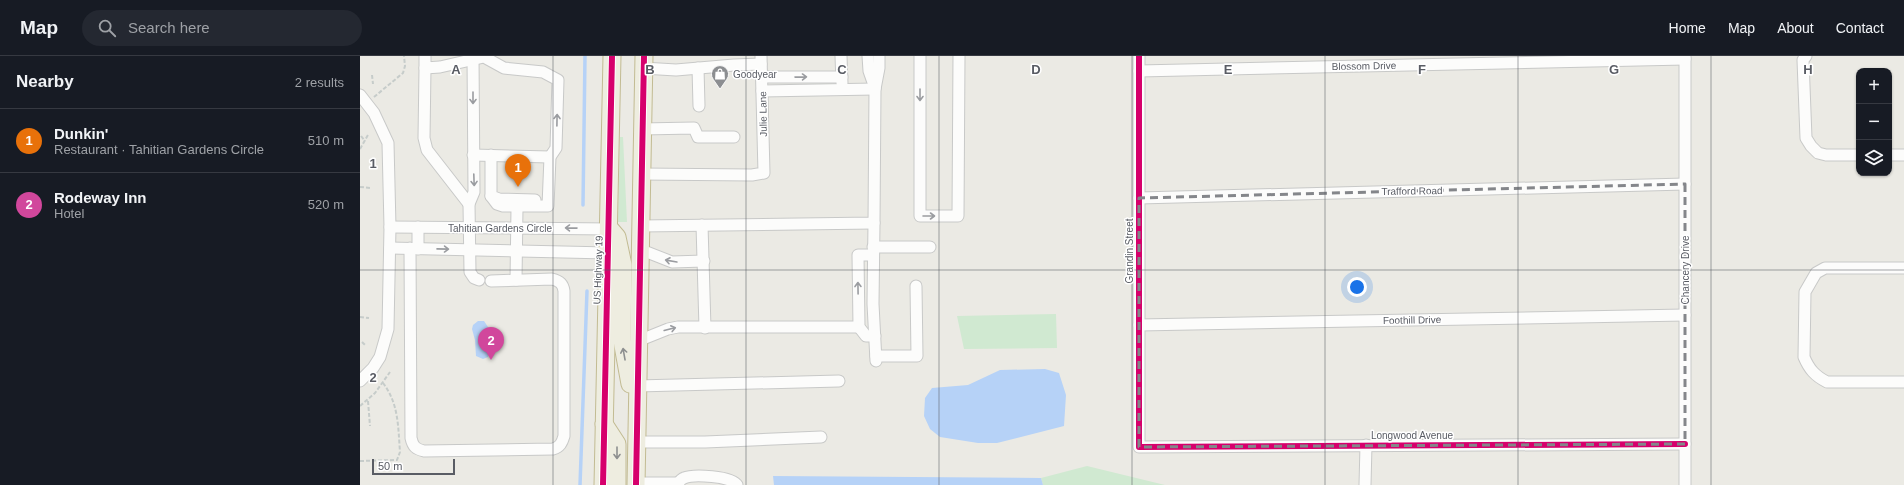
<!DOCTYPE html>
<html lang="en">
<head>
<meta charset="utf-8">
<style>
	:root { --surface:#171b24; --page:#242831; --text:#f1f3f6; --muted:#9ea1a6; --line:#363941; --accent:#8c9099 }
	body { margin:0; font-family:Arial,sans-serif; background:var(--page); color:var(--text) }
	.controls { position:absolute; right:12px; top:12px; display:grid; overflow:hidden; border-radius:8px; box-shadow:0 1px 3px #0004 }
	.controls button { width:36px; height:36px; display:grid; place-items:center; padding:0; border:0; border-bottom:1px solid var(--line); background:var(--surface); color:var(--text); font:20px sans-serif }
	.scale { position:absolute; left:12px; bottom:10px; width:83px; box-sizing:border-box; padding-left:4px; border:2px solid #595c64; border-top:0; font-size:11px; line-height:14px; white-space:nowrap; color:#595c64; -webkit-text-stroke:3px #fff; paint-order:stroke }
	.you { position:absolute; left:997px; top:231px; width:14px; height:14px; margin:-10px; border:3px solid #fff; border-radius:50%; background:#1a73e8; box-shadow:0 0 0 6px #1a73e833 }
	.badge { display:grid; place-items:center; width:26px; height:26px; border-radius:50%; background:var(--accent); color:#fff; font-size:13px; font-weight:700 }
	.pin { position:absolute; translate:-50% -33px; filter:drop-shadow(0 1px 2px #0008) }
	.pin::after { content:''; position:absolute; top:21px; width:14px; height:12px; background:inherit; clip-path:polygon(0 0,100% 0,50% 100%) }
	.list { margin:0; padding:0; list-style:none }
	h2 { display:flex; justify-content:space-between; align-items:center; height:52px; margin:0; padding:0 16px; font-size:17px }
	h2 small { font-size:13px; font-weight:400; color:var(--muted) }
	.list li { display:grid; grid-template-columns:26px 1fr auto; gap:12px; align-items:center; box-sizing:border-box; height:64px; padding:0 16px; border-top:1px solid var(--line) }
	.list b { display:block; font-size:15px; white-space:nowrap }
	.list p { margin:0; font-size:13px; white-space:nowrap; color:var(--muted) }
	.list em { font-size:13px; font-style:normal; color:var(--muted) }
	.icon { flex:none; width:22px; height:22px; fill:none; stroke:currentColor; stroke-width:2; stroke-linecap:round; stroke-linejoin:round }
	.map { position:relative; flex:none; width:1544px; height:429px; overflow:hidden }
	header { display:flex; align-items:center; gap:24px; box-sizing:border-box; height:56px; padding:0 20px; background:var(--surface); border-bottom:1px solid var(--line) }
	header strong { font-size:19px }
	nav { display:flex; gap:22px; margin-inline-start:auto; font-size:14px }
	.search { width:280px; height:36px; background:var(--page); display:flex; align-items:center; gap:10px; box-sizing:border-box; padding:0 14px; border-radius:22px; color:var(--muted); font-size:15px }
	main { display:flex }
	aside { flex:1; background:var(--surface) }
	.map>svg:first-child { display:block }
	.green { fill:#d0e9d1 }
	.water { fill:#b6d2f7 }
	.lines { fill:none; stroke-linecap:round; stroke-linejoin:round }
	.stream { stroke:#b6d2f7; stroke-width:3.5 }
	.minor-casing { stroke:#c8c9c8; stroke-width:13 }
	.highway-casing { stroke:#c2bb92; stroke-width:19 }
	.path { stroke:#c6ccca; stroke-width:2; stroke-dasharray:4 2; stroke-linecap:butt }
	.minor { stroke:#fcfcfb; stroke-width:11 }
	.highway { stroke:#eeede0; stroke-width:17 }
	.cycleway-casing { stroke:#fff; stroke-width:8 }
	.cycleway { stroke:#d6006c; stroke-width:6 }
	.oneway { stroke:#9a9ca0 }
	.oneway2 { stroke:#8d8f8f }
	.marked { fill:none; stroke:#84868a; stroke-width:3; stroke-dasharray:8 5; stroke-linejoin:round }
	.grid { fill:none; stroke:#595c64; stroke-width:1; stroke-opacity:0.55 }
	.labels { text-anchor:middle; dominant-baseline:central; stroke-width:3; stroke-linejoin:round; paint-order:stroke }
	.street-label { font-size:10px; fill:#595c64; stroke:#fff }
	.poi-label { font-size:10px; fill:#595c64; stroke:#fff; text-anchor:start }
	.grid-label { font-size:13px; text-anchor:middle; font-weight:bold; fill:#595c64; stroke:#fff; stroke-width:3; stroke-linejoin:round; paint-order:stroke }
</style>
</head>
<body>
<header>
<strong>Map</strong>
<div class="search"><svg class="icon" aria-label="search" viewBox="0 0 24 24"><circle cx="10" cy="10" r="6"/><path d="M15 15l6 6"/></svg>Search here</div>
<nav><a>Home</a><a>Map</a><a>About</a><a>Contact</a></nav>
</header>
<main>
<aside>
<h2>Nearby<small>2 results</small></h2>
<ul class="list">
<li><span class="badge" style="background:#e8710a">1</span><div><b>Dunkin'</b><p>Restaurant · Tahitian Gardens Circle</p></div><em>510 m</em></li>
<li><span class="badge" style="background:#d1479c">2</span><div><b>Rodeway Inn</b><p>Hotel</p></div><em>520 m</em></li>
</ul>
</aside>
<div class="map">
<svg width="1544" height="429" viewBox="0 0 1544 429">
	<rect width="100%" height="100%" fill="#ebeae4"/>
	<!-- green -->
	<g class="green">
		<polygon points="260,81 263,81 267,166 258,166"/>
		<polygon points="696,258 697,292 604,293 597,260"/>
		<polygon points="727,410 805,429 683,429 681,422"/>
	</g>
	<!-- water -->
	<g class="water">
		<polygon points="118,265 124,265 128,271 124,286 129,297 128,301 123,303 116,300 115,284 112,273 113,269"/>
		<polygon points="685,313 699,317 706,339 704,370 637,387 618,387 580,381 570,373 564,360 565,342 572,332 608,329 640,314"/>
		<polygon points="413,420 681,422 683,429 414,429"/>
	</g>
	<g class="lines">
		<!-- stream -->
		<g class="stream">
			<polyline points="223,149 225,0"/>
			<polyline points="220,429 227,235"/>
		</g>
		<!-- minor casing -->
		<g class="minor-casing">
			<g id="minor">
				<polyline points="65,0 65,12 80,11 124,1 144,12 183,16 198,24 196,92 190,101 188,150 143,150 137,148 131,140"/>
				<polyline points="113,0 114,136 109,148 110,216 114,222 119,224"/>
				<polyline points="481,0 482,27"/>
				<polyline points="508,0 509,15 515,32"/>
				<polyline points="560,0 560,160 598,160 599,0"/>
				<polyline points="779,0 779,391 1325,388"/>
				<polyline points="1325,0 1325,429"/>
				<polyline points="1446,0 1443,4 1446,82 1451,90 1458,97 1466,99 1499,99"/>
				<polyline points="65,12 64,82 67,94 109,148"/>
				<polyline points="283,12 316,14 374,9 401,8"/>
				<polyline points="338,12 339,50"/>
				<polyline points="779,15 1325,3"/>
				<polyline points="402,21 482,21"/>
				<polyline points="402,35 515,33"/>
				<polyline points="0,39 14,57 28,87 30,171 28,273 20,301 13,312 0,325"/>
				<polyline points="282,73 334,72 338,81 374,81"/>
				<polyline points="113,99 190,101"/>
				<polyline points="131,99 131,140 139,143 175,144"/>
				<polyline points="1529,99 1544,99"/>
				<polyline points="281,118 392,119 404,117 401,0"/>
				<polyline points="779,142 1325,128"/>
				<polyline points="514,167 513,248 516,305"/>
				<polyline points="342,169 345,272"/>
				<polyline points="280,170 514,167 515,33 519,12 519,0"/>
				<polyline points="30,171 250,173"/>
				<polyline points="58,171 58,193"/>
				<polyline points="513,191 570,191"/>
				<polyline points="30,192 248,197"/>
				<path d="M50 192 51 382C53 391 56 393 64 395L193 393C200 391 202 387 204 380V235C203 228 200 225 192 223L131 225"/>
				<polyline points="279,193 312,206 344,205"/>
				<polyline points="513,199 498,199 499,271 506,280 515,280"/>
				<path d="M1544 212H1465L1456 217 1445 236 1444 301C1449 313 1455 320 1467 326H1544"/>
				<polyline points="156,224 157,152"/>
				<polyline points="779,269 1325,259"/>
				<polyline points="278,285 308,273 318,271 499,271"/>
				<polyline points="516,300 557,300 556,230"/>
				<polyline points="277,330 479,325"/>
				<polyline points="276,386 345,386 461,381"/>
				<polyline points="276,427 318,427"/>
				<path d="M317 429C319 426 321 423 324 422 333 418 372 420 377 429"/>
				<polyline points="1005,429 1006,389"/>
			</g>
		</g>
		<!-- highway casing -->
		<g class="highway-casing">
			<g id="highway">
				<polyline points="251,174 257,181 263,209 262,284 270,328"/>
				<polyline points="244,368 257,388 257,429"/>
				<polyline points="243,429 252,0"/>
				<polyline points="276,429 284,0"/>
			</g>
		</g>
		<!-- path -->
		<g class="path">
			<polyline points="12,19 13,28"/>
			<polyline points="14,41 43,17 45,10 44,0"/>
			<polyline points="1,80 5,85"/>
			<polyline points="0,93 8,79"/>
			<polyline points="0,131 11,132"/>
			<polyline points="0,261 9,262"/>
			<polyline points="2,286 6,290"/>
			<polyline points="8,345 10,370"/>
			<polyline points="0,350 15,337 30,316"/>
			<path d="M0 405 37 404 40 396C38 371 39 348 23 327"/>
		</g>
		<!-- minor -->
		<use href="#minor" class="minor"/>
		<!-- highway -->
		<use href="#highway" class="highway"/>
		<!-- cycleway casing -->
		<g class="cycleway-casing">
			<g id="cycleway">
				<polyline points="779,0 779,391 1325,388"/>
				<polyline points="243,429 252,0"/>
				<polyline points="276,429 284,0"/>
			</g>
		</g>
		<!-- cycleway -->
		<use href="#cycleway" class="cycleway"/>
	</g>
	<!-- one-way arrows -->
	<defs><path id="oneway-shaft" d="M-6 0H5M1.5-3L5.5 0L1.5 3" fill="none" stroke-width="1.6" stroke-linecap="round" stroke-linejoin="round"/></defs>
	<g class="oneway">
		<use href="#oneway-shaft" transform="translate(441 21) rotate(-1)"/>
		<use href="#oneway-shaft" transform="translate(560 39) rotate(90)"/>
		<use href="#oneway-shaft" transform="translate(113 42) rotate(90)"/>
		<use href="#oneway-shaft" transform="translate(197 64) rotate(-89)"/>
		<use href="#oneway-shaft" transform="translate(114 124) rotate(88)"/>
		<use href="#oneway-shaft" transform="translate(569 160)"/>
		<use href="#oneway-shaft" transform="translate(211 172) rotate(-179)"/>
		<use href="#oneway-shaft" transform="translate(83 193) rotate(1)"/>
		<use href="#oneway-shaft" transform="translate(311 205) rotate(-170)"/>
		<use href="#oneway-shaft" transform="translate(498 232) rotate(-91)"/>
		<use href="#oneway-shaft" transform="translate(310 273) rotate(-14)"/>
	</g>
	<g class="oneway2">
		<use href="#oneway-shaft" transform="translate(264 298) rotate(-100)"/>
		<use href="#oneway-shaft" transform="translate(257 397) rotate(90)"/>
	</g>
	<!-- marked area -->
	<path class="marked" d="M1325 128V388L779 391V142Z"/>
	<!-- grid -->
	<path class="grid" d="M193 0V429M386 0V429M579 0V429M772 0V429M965 0V429M1158 0V429M1351 0V429M0 214H1544"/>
	<!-- icons -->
	<defs>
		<g id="shop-pin" transform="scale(0.9)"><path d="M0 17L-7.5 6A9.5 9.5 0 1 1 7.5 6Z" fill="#8c8e91" stroke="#fff"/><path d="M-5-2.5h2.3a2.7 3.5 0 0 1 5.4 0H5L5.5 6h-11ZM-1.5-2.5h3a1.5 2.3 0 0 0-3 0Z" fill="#fff"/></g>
	</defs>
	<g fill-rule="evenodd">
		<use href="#shop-pin" x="360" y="18"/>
	</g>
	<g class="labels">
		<!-- street labels -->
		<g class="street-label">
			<text transform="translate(1004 10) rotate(-1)">Blossom Drive</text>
			<text transform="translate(403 58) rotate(-91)">Julie Lane</text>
			<text transform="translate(1052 135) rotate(-1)">Trafford Road</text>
			<text x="140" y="172">Tahitian Gardens Circle</text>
			<text transform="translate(769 195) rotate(-90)">Grandin Street</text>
			<text transform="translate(238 214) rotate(-88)">US Highway 19</text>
			<text transform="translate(1325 214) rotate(-90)">Chancery Drive</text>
			<text transform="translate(1052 264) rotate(-1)">Foothill Drive</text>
			<text x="1052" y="379">Longwood Avenue</text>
		</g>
		<!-- poi labels -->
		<g class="poi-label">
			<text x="373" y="18">Goodyear</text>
		</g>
	</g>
	<g class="grid-label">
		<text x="96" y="18">A</text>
		<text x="290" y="18">B</text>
		<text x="482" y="18">C</text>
		<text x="676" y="18">D</text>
		<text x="868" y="18">E</text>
		<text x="1062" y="18">F</text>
		<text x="1254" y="18">G</text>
		<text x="1448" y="18">H</text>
		<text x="13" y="112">1</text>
		<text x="13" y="326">2</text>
	</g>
</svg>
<div class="controls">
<button>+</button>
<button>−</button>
<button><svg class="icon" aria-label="layers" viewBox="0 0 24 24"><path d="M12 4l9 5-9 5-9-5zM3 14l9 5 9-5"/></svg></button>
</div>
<div class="scale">50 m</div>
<div class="you"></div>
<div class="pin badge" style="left:158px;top:131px;background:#e8710a">1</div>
<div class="pin badge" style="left:131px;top:304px;background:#d1479c">2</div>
</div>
</main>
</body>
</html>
